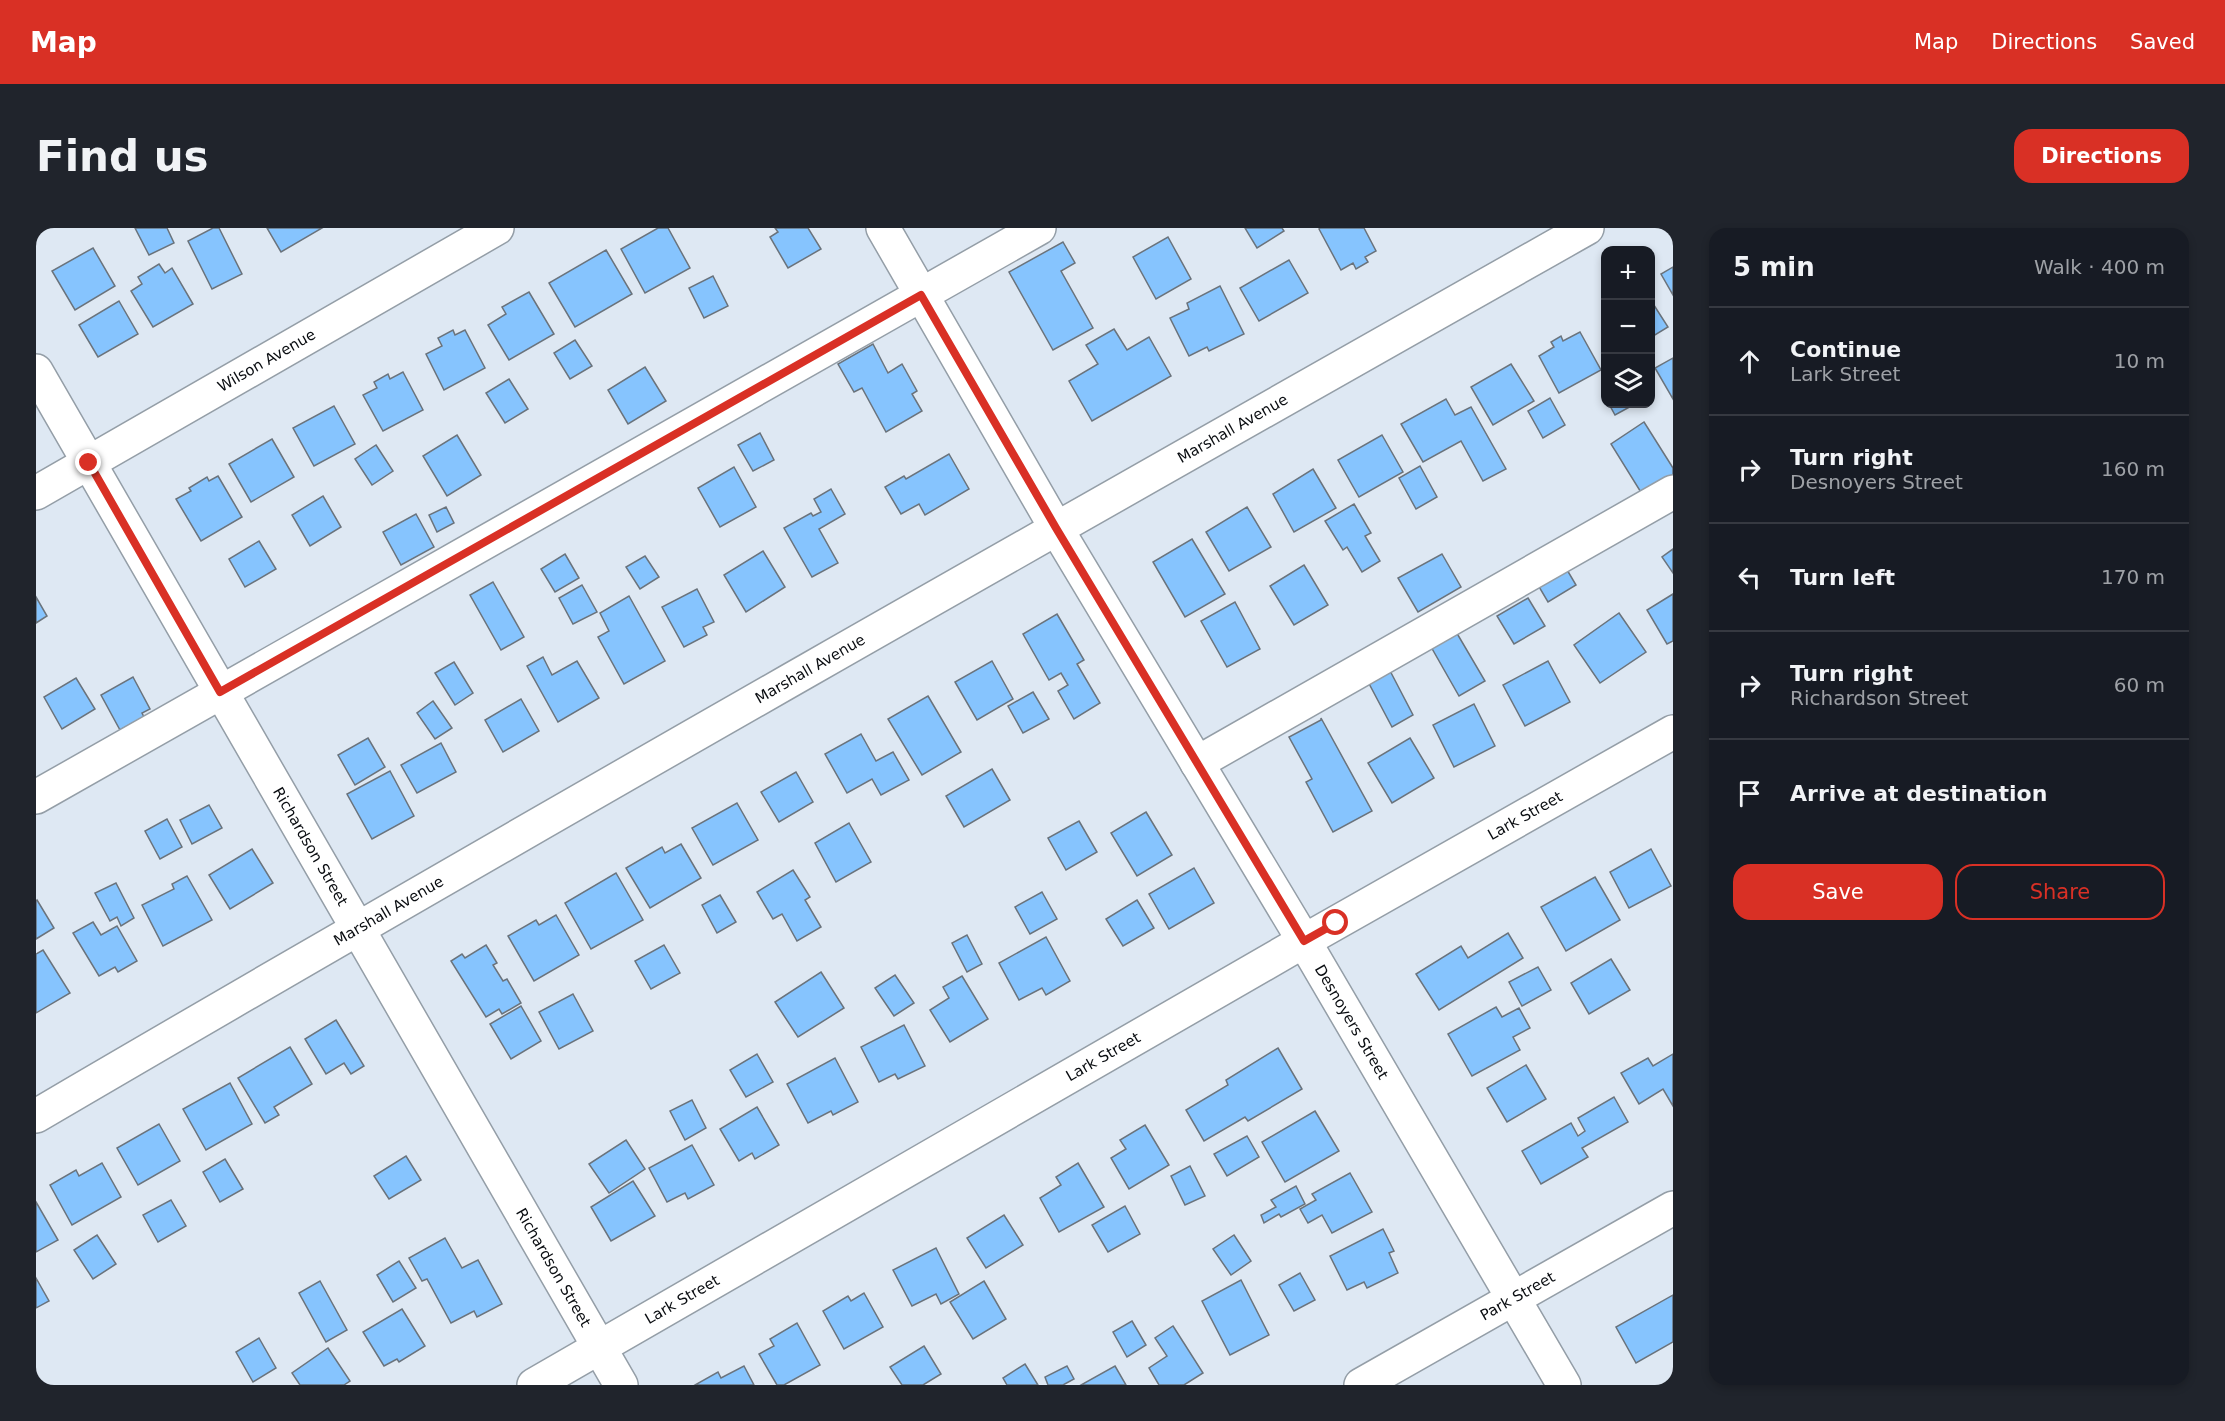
<!DOCTYPE html>
<html lang="en">
<head>
<meta charset="utf-8">
<style>
	:root { --surface:#171b24; --page:#20242c; --text:#f1f3f6; --muted:#9ea1a6; --line:#363941; --accent:#d93025 }
	body { margin:0; font-family:"DejaVu Sans",sans-serif; background:var(--page); color:var(--text) }
	.controls { position:absolute; right:18px; top:18px; display:grid; overflow:hidden; border-radius:12px; box-shadow:0 3px 9px #0003 }
	.controls button { width:54px; height:54px; display:grid; place-items:center; padding:0; border:0; border-bottom:2px solid var(--line); background:var(--surface); color:var(--text); font:30px sans-serif }
	.stop { position:absolute; width:18px; height:18px; margin:-14px; border:4px solid #d93025; border-radius:50%; background:#fff }
	.stop.end { background:#d93025; border-color:#fff; box-shadow:0 2px 6px #0008 }
	.list { margin:0; padding:0; list-style:none }
	h2 { display:flex; justify-content:space-between; align-items:center; height:78px; margin:0; padding:0 24px; font-size:26px }
	h2 small { font-size:20px; font-weight:400; color:var(--muted) }
	.list li { display:grid; grid-template-columns:39px 1fr auto; gap:18px; align-items:center; box-sizing:border-box; height:108px; padding:0 24px; border-top:2px solid var(--line) }
	.list b { display:block; font-size:22px; white-space:nowrap }
	.list p { margin:0; font-size:20px; white-space:nowrap; color:var(--muted) }
	.list em { font-size:20px; font-style:normal; color:var(--muted) }
	.actions { display:flex; gap:12px; padding:18px 24px }
	.actions a { flex:1; padding:14px 0; border:2px solid var(--accent); border-radius:18px; text-align:center; font-size:21px; color:var(--accent) }
	.actions .main { background:var(--accent); color:#fff }
	.icon { flex:none; width:33px; height:33px; fill:none; stroke:currentColor; stroke-width:2; stroke-linecap:round; stroke-linejoin:round }
	.map { position:relative; flex:none; width:1637px; height:1157px; overflow:hidden; border-radius:18px }
	header { display:flex; align-items:center; gap:36px; box-sizing:border-box; height:84px; padding:0 30px; background:var(--accent); color:#fff }
	header strong { font-size:28px }
	nav { display:flex; gap:33px; margin-inline-start:auto; font-size:21px }
	.intro { display:flex; align-items:center; justify-content:space-between; box-sizing:border-box; height:144px; padding:0 36px }
	h1 { margin:0; font-size:42px }
	.button { padding:15px 27px; border-radius:18px; background:var(--accent); color:#fff; font-size:21px; font-weight:700 }
	main { display:flex; gap:36px; padding:0 36px }
	aside { flex:1; background:var(--surface); border-radius:18px; box-shadow:0 3px 9px #0003 }
	.map>svg:first-child { display:block }
	.building { fill:#86c4fe; stroke:#6a737c; stroke-width:1.5 }
	.lines { fill:none; stroke-linecap:round; stroke-linejoin:round }
	.minor-casing { stroke:#949ea7; stroke-width:36 }
	.minor { stroke:#fff; stroke-width:33 }
	.route { stroke:#d93025; stroke-width:8 }
	.labels { text-anchor:middle; dominant-baseline:central; stroke-width:4.5; stroke-linejoin:round; paint-order:stroke }
	.street-label { font-size:15px; fill:#090c10; stroke:#dee8f3 }
</style>
</head>
<body>
<header>
<strong>Map</strong>
<nav><a>Map</a><a>Directions</a><a>Saved</a></nav>
</header>
<div class="intro"><h1>Find us</h1><a class="button">Directions</a></div>
<main>
<div class="map">
<svg width="1637" height="1157" viewBox="0 0 1637 1157">
	<rect width="100%" height="100%" fill="#dee8f3"/>
	<!-- building -->
	<g class="building">
		<polygon points="99,0 131,0 138,15 113,27"/>
		<polygon points="177,0 183,0 206,46 176,61 152,13"/>
		<polygon points="231,0 286,0 245,24"/>
		<polygon points="622,0 632,0 654,40 609,65 585,21"/>
		<polygon points="739,0 772,0 785,21 752,40 734,9 742,4"/>
		<polygon points="1209,0 1246,0 1248,3 1221,20"/>
		<polygon points="1284,0 1328,0 1340,23 1329,29 1332,34 1320,41 1317,35 1305,42 1283,1"/>
		<polygon points="1132,9 1155,51 1120,71 1097,29"/>
		<polygon points="1027,14 1039,35 1025,43 1057,100 1017,122 973,44"/>
		<polygon points="57,20 79,58 39,82 16,43"/>
		<polygon points="570,22 596,66 539,99 513,55"/>
		<polygon points="1253,32 1272,65 1223,93 1204,60"/>
		<polygon points="123,36 129,45 136,40 157,76 117,99 95,63 106,56 102,49"/>
		<polygon points="1637,39 1637,67 1625,46"/>
		<polygon points="677,48 692,78 668,90 653,60"/>
		<polygon points="1184,58 1208,106 1173,123 1171,119 1153,128 1134,90 1153,81 1151,75"/>
		<polygon points="493,64 518,106 473,132 452,97 470,86 466,79"/>
		<polygon points="1614,71 1632,99 1614,110"/>
		<polygon points="83,73 102,106 62,129 43,97"/>
		<polygon points="1078,101 1091,122 1113,109 1135,148 1056,193 1033,153 1062,136 1050,117"/>
		<polygon points="417,102 419,107 429,102 449,140 408,162 390,126 406,118 402,110"/>
		<polygon points="1544,104 1565,142 1523,165 1503,128 1518,119 1515,114 1525,108 1527,113"/>
		<polygon points="539,112 556,138 534,151 518,125"/>
		<polygon points="837,116 852,145 866,136 881,163 876,166 886,183 850,204 826,160 818,164 802,136"/>
		<polygon points="1637,130 1637,171 1619,140"/>
		<polygon points="1475,136 1498,173 1457,197 1435,159"/>
		<polygon points="609,139 630,173 592,196 572,162"/>
		<polygon points="367,144 387,182 347,203 327,167 341,160 338,154 352,146 354,151"/>
		<polygon points="473,151 492,181 469,195 450,165"/>
		<polygon points="1514,170 1529,197 1507,210 1492,183"/>
		<polygon points="1410,171 1419,187 1435,179 1470,241 1447,253 1425,213 1387,234 1365,196"/>
		<polygon points="1573,176 1599,176 1579,187"/>
		<polygon points="298,178 319,216 278,238 257,200"/>
		<polygon points="1608,194 1637,240 1637,247 1606,266 1575,216"/>
		<polygon points="724,205 738,232 717,243 702,217"/>
		<polygon points="421,207 445,247 411,268 387,228"/>
		<polygon points="1346,207 1367,244 1323,269 1302,232"/>
		<polygon points="236,211 258,249 215,274 193,236"/>
		<polygon points="340,217 357,243 336,257 319,231"/>
		<polygon points="913,226 933,261 889,287 883,276 865,286 849,259 868,248 870,251"/>
		<polygon points="1384,238 1401,269 1380,281 1363,250"/>
		<polygon points="698,239 720,279 684,299 662,260"/>
		<polygon points="1277,241 1300,280 1258,304 1237,266"/>
		<polygon points="182,248 206,289 165,313 140,271 155,263 153,260 171,249 173,253"/>
		<polygon points="795,261 809,286 783,301 802,335 776,349 748,300 775,285 777,288 785,284 778,271"/>
		<polygon points="287,268 305,299 274,318 256,287"/>
		<polygon points="1318,276 1335,305 1329,308 1344,333 1326,344 1311,319 1307,322 1289,293"/>
		<polygon points="410,279 418,295 401,304 393,287"/>
		<polygon points="1211,279 1235,319 1193,343 1170,304"/>
		<polygon points="380,286 398,319 365,337 347,304"/>
		<polygon points="1156,311 1189,366 1149,389 1117,334"/>
		<polygon points="223,313 240,341 209,359 193,331"/>
		<polygon points="1637,321 1637,345 1626,329"/>
		<polygon points="727,323 749,359 710,384 688,347"/>
		<polygon points="529,326 543,350 519,364 505,341"/>
		<polygon points="1406,326 1425,359 1382,384 1362,350"/>
		<polygon points="609,328 623,349 604,361 590,339"/>
		<polygon points="1527,335 1540,357 1512,374 1499,352"/>
		<polygon points="1268,337 1292,377 1258,397 1234,358"/>
		<polygon points="457,354 488,409 465,422 434,367"/>
		<polygon points="546,357 561,384 537,396 523,370"/>
		<polygon points="661,361 678,394 667,399 671,407 648,419 626,379"/>
		<polygon points="1637,366 1637,413 1631,416 1611,382"/>
		<polygon points="593,368 629,433 588,456 562,409 573,403 564,385"/>
		<polygon points="0,369 11,388 0,395"/>
		<polygon points="1492,370 1509,398 1478,416 1461,388"/>
		<polygon points="1199,374 1224,421 1191,439 1165,393"/>
		<polygon points="1583,385 1610,424 1564,455 1538,417"/>
		<polygon points="1021,386 1048,432 1041,436 1064,475 1038,491 1022,463 1032,457 1025,445 1013,452 987,406"/>
		<polygon points="1419,402 1449,453 1423,468 1394,417"/>
		<polygon points="507,429 516,447 541,433 563,470 522,494 491,438"/>
		<polygon points="956,433 977,471 941,492 919,454"/>
		<polygon points="1512,433 1534,474 1489,498 1467,457"/>
		<polygon points="418,434 437,465 419,477 399,445"/>
		<polygon points="1351,437 1377,487 1356,499 1329,448"/>
		<polygon points="97,449 114,481 106,485 108,489 84,502 65,467"/>
		<polygon points="40,450 59,481 26,501 8,469"/>
		<polygon points="997,464 1013,491 987,505 972,478"/>
		<polygon points="892,468 925,524 886,547 852,491"/>
		<polygon points="485,471 503,503 467,524 449,492"/>
		<polygon points="397,473 416,500 399,511 381,485"/>
		<polygon points="1438,476 1459,518 1418,539 1397,497"/>
		<polygon points="1285,490 1336,583 1297,604 1270,554 1276,551 1253,509 1285,492"/>
		<polygon points="825,506 840,533 857,524 873,552 845,567 836,551 811,565 789,526"/>
		<polygon points="332,510 349,539 319,557 302,527"/>
		<polygon points="1374,510 1398,550 1356,575 1332,535"/>
		<polygon points="405,515 420,544 381,565 365,537"/>
		<polygon points="956,541 974,572 928,599 910,568"/>
		<polygon points="354,543 378,588 336,611 311,566"/>
		<polygon points="760,544 777,574 743,594 725,564"/>
		<polygon points="701,575 722,612 677,637 656,600"/>
		<polygon points="173,577 186,600 156,616 144,592"/>
		<polygon points="1110,584 1136,627 1101,648 1075,605"/>
		<polygon points="131,591 146,619 124,631 109,603"/>
		<polygon points="1043,593 1061,624 1030,642 1012,610"/>
		<polygon points="813,595 835,634 800,654 779,615"/>
		<polygon points="645,616 665,650 614,680 590,640 626,619 629,625"/>
		<polygon points="216,621 237,655 194,681 173,647"/>
		<polygon points="1615,621 1635,658 1593,680 1574,644"/>
		<polygon points="1158,640 1178,675 1133,701 1113,666"/>
		<polygon points="757,642 774,669 769,672 785,699 761,713 746,686 737,691 721,664"/>
		<polygon points="580,645 607,692 555,721 529,675"/>
		<polygon points="151,648 176,692 127,718 106,677 138,661 136,656"/>
		<polygon points="1559,649 1584,692 1530,723 1505,679"/>
		<polygon points="80,655 98,690 85,698 81,689 74,693 59,665"/>
		<polygon points="1006,664 1021,691 994,706 979,679"/>
		<polygon points="684,667 700,694 681,705 666,677"/>
		<polygon points="1,672 18,700 0,711 0,673"/>
		<polygon points="1101,672 1118,700 1087,718 1070,691"/>
		<polygon points="520,687 543,727 498,753 472,708 500,692 503,697"/>
		<polygon points="57,694 65,707 81,698 101,733 82,744 79,739 63,748 37,705"/>
		<polygon points="1472,705 1487,730 1403,782 1380,746 1425,718 1432,730"/>
		<polygon points="931,707 946,736 931,744 916,715"/>
		<polygon points="1010,709 1034,753 1010,767 1006,760 983,772 963,735"/>
		<polygon points="450,717 461,735 457,737 467,753 471,751 485,775 466,786 463,781 450,789 415,733 426,726 429,730"/>
		<polygon points="628,717 644,745 615,761 599,733"/>
		<polygon points="7,722 34,765 0,785 0,726"/>
		<polygon points="1575,731 1594,762 1553,786 1535,755"/>
		<polygon points="1502,739 1515,762 1486,778 1473,754"/>
		<polygon points="785,744 808,780 762,809 739,774"/>
		<polygon points="859,747 878,775 858,788 839,760"/>
		<polygon points="926,748 952,791 914,814 894,782 913,770 907,759"/>
		<polygon points="537,766 557,803 523,821 503,784"/>
		<polygon points="485,778 505,813 475,831 454,796"/>
		<polygon points="1460,779 1466,789 1483,780 1494,800 1477,809 1484,822 1436,848 1412,806"/>
		<polygon points="300,792 328,838 315,846 308,835 290,846 269,811"/>
		<polygon points="868,797 889,838 862,851 859,846 843,854 825,819"/>
		<polygon points="254,819 276,856 238,879 243,887 229,895 202,850"/>
		<polygon points="1242,820 1266,861 1212,893 1209,889 1168,913 1150,882 1192,857 1190,852"/>
		<polygon points="721,826 737,854 710,869 694,842"/>
		<polygon points="1637,826 1637,878 1627,861 1603,876 1585,845 1612,830 1617,838"/>
		<polygon points="799,830 822,874 797,887 795,883 772,895 751,856"/>
		<polygon points="1490,837 1510,871 1471,894 1451,860"/>
		<polygon points="194,855 216,896 170,922 147,881"/>
		<polygon points="1578,869 1592,894 1546,920 1552,929 1505,956 1486,923 1535,895 1542,908 1549,903 1542,890"/>
		<polygon points="656,872 670,900 649,912 634,883"/>
		<polygon points="721,879 743,917 719,931 716,925 703,933 684,901"/>
		<polygon points="1279,883 1303,923 1249,954 1226,914"/>
		<polygon points="123,896 144,933 102,957 81,920"/>
		<polygon points="1109,897 1133,937 1093,961 1075,930 1090,921 1084,912"/>
		<polygon points="1211,908 1223,929 1191,948 1178,926"/>
		<polygon points="590,912 609,941 573,965 553,936"/>
		<polygon points="656,917 678,957 652,971 649,965 631,974 613,940"/>
		<polygon points="370,928 385,952 353,971 338,948"/>
		<polygon points="189,931 207,961 184,974 167,944"/>
		<polygon points="66,935 85,969 36,997 14,957 40,942 43,948"/>
		<polygon points="1042,935 1068,979 1023,1004 1004,970 1025,957 1020,949"/>
		<polygon points="1154,938 1169,968 1149,977 1135,948"/>
		<polygon points="1314,945 1336,984 1296,1005 1286,987 1272,995 1264,981 1280,972 1276,966"/>
		<polygon points="597,953 619,988 575,1013 555,979"/>
		<polygon points="1260,958 1269,976 1245,989 1243,986 1228,995 1225,987 1240,979 1235,972"/>
		<polygon points="135,972 150,998 122,1014 107,987"/>
		<polygon points="0,974 22,1012 0,1024"/>
		<polygon points="1089,978 1104,1006 1072,1024 1056,997"/>
		<polygon points="968,987 987,1017 950,1040 931,1010"/>
		<polygon points="1347,1001 1358,1023 1353,1025 1362,1045 1331,1060 1328,1054 1311,1062 1294,1028"/>
		<polygon points="61,1007 80,1036 57,1051 38,1022"/>
		<polygon points="1198,1007 1215,1033 1195,1047 1177,1021"/>
		<polygon points="409,1010 426,1040 442,1032 466,1076 441,1089 438,1083 415,1095 391,1051 386,1053 373,1030"/>
		<polygon points="900,1020 923,1066 905,1076 900,1066 876,1078 857,1042"/>
		<polygon points="363,1033 380,1060 357,1074 341,1047"/>
		<polygon points="1264,1045 1279,1072 1258,1083 1243,1057"/>
		<polygon points="0,1050 13,1073 0,1080"/>
		<polygon points="1205,1052 1233,1107 1194,1127 1166,1073"/>
		<polygon points="284,1053 311,1102 290,1114 263,1065"/>
		<polygon points="948,1053 970,1091 937,1111 914,1074"/>
		<polygon points="828,1065 847,1099 808,1121 787,1083 812,1068 815,1073"/>
		<polygon points="1637,1067 1637,1114 1600,1135 1580,1099"/>
		<polygon points="366,1081 389,1118 363,1134 361,1131 348,1138 327,1104"/>
		<polygon points="1096,1093 1110,1117 1091,1129 1077,1104"/>
		<polygon points="761,1095 784,1137 748,1157 741,1157 723,1126 738,1118 734,1111"/>
		<polygon points="1137,1098 1167,1145 1148,1157 1123,1157 1113,1140 1131,1128 1119,1110"/>
		<polygon points="223,1110 240,1140 217,1154 200,1124"/>
		<polygon points="888,1118 905,1146 887,1157 866,1157 854,1139"/>
		<polygon points="292,1120 314,1153 308,1157 264,1157 256,1145"/>
		<polygon points="989,1136 1002,1157 971,1157 967,1150"/>
		<polygon points="708,1138 718,1157 659,1157 682,1144 685,1150"/>
		<polygon points="1031,1138 1038,1151 1027,1157 1012,1157 1009,1149"/>
		<polygon points="1079,1138 1090,1157 1045,1157"/>
	</g>
	<g class="lines">
		<!-- minor casing -->
		<g class="minor-casing">
			<g id="minor">
				<path id="s1" d="M847 0 1020 300 1268 713 1528 1157"/>
				<path id="s2" d="M0 143 585 1157"/>
				<path id="s3" d="M0 265 461 0"/>
				<polyline points="1161,535 1637,264"/>
				<polyline points="0,569 1003,0"/>
				<path id="s4" d="M0 888C514 587 1033 293 1551 0"/>
				<path id="s5" d="M498 1157 1268 713 1637 504"/>
				<path id="s6" d="M1325 1157 1637 980"/>
			</g>
		</g>
		<!-- minor -->
		<use href="#minor" class="minor"/>
	</g>
	<g class="lines">
		<!-- route -->
		<polyline class="route" points="53,235 184,464 885,67 1020,300 1268,713 1300,695"/>
	</g>
	<g class="labels">
		<!-- street labels -->
		<g class="street-label">
			<text stroke="none"><textPath href="#s3" startOffset="266">Wilson Avenue</textPath></text>
			<text stroke="none"><textPath href="#s4" startOffset="1380">Marshall Avenue</textPath></text>
			<text stroke="none"><textPath href="#s4" startOffset="894">Marshall Avenue</textPath></text>
			<text stroke="none"><textPath href="#s5" startOffset="1143">Lark Street</textPath></text>
			<text stroke="none"><textPath href="#s2" startOffset="549">Richardson Street</textPath></text>
			<text stroke="none"><textPath href="#s4" startOffset="408">Marshall Avenue</textPath></text>
			<text stroke="none"><textPath href="#s1" startOffset="922">Desnoyers Street</textPath></text>
			<text stroke="none"><textPath href="#s5" startOffset="657">Lark Street</textPath></text>
			<text stroke="none"><textPath href="#s2" startOffset="1035">Richardson Street</textPath></text>
			<text stroke="none"><textPath href="#s6" startOffset="180">Park Street</textPath></text>
			<text stroke="none"><textPath href="#s5" startOffset="171">Lark Street</textPath></text>
		</g>
	</g>
</svg>
<div class="controls">
<button>+</button>
<button>−</button>
<button><svg class="icon" aria-label="layers" viewBox="0 0 24 24"><path d="M12 4l9 5-9 5-9-5zM3 14l9 5 9-5"/></svg></button>
</div>
<div class="stop" style="left:1300px;top:695px"></div>
<div class="stop end" style="left:53px;top:235px"></div>
</div>
<aside>
<h2>5 min<small>Walk · 400 m</small></h2>
<ul class="list">
<li><svg class="icon" aria-label="ahead" viewBox="0 0 24 24"><path d="M12 20V5M6 11l6-6 6 6"/></svg><div><b>Continue</b><p>Lark Street</p></div><em>10 m</em></li>
<li><svg class="icon" aria-label="right" viewBox="0 0 24 24"><path d="M7 20v-9h11M14 6l5 5-5 5"/></svg><div><b>Turn right</b><p>Desnoyers Street</p></div><em>160 m</em></li>
<li><svg class="icon" aria-label="left" viewBox="0 0 24 24"><path d="M17 20v-9H6M10 6l-5 5 5 5"/></svg><div><b>Turn left</b></div><em>170 m</em></li>
<li><svg class="icon" aria-label="right" viewBox="0 0 24 24"><path d="M7 20v-9h11M14 6l5 5-5 5"/></svg><div><b>Turn right</b><p>Richardson Street</p></div><em>60 m</em></li>
<li><svg class="icon" aria-label="arrive" viewBox="0 0 24 24"><path d="M6 21V4h12l-3 4 3 4H6"/></svg><div><b>Arrive at destination</b></div></li>
</ul>
<div class="actions"><a class="main">Save</a><a>Share</a></div>
</aside>
</main>
</body>
</html>
